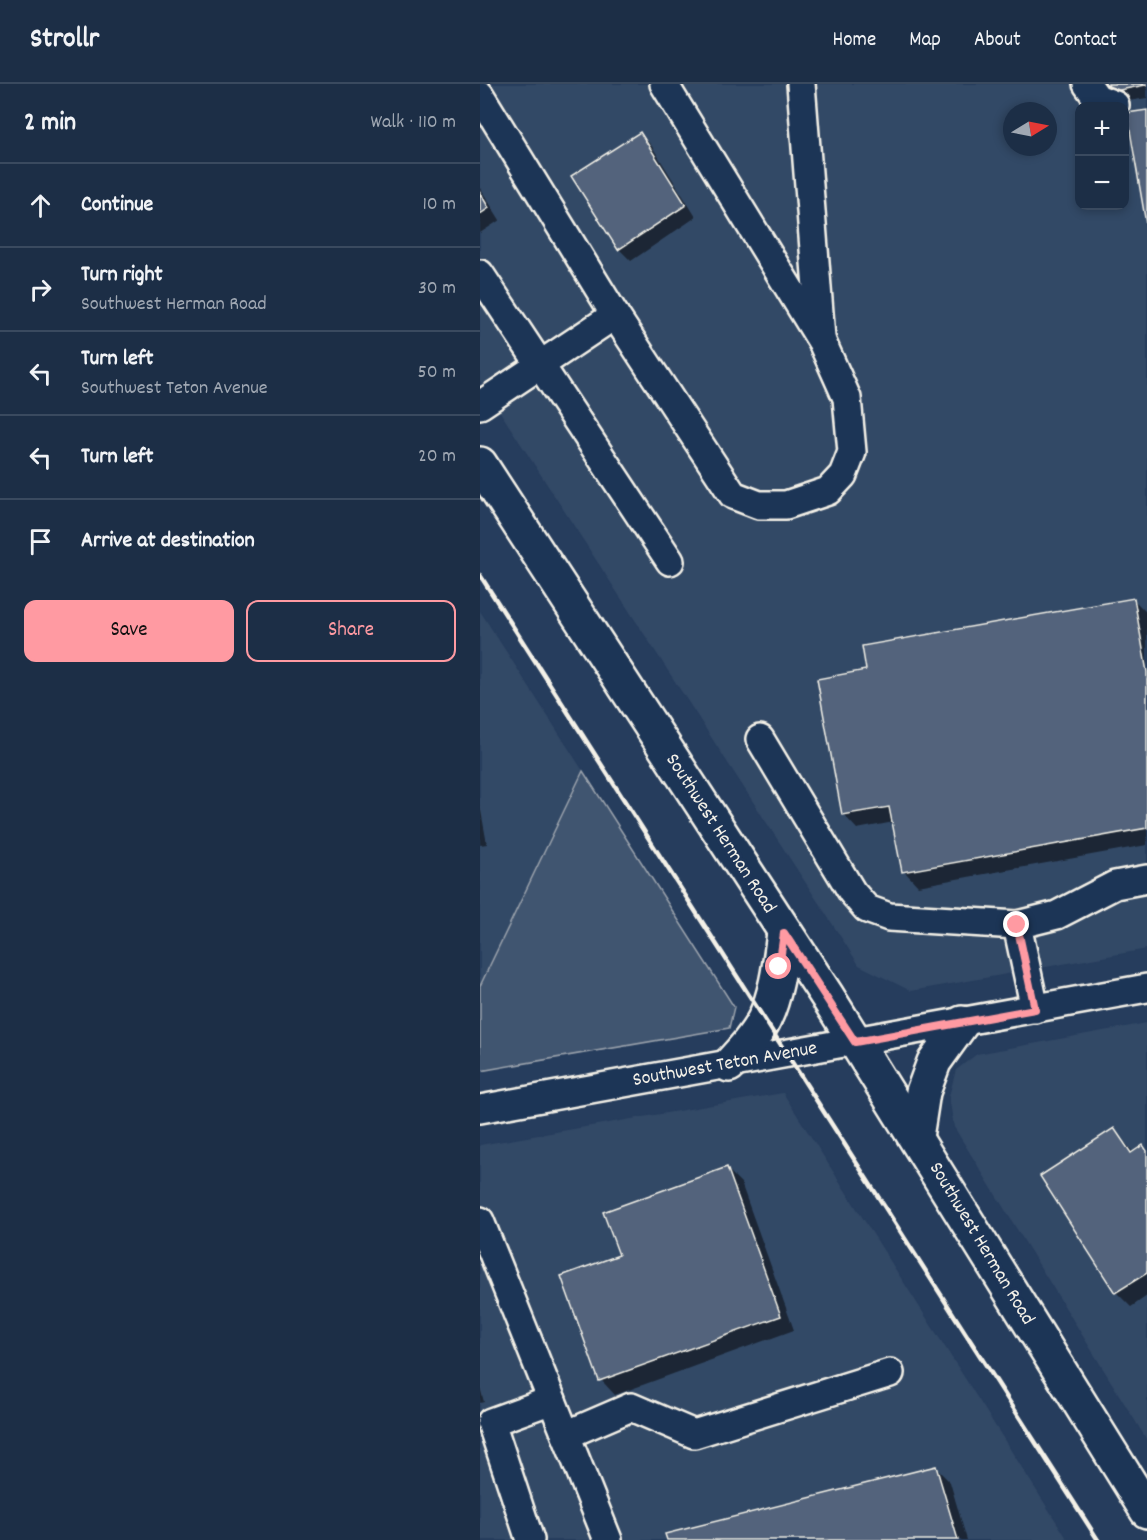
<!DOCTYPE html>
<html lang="en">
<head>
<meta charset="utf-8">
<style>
	:root { --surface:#1c2e46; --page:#25364d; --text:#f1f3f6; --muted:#a0a8b3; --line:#3a4a5f; --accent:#ff9aa2 }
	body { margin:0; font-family:Dekko,sans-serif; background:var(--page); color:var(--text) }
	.controls { position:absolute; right:18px; top:18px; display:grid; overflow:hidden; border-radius:12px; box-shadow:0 3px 9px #0003 }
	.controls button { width:54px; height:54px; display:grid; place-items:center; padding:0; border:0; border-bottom:2px solid var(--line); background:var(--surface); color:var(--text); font:30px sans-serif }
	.compass { position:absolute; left:523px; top:18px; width:54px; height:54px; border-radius:50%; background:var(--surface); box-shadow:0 3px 9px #0003; rotate:80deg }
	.stop { position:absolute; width:18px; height:18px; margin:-14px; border:4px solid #ff9aa2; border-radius:50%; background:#fff }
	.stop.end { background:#ff9aa2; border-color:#fff; box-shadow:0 2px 6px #0008 }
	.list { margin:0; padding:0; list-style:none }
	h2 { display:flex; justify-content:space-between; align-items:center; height:78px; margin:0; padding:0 24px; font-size:26px }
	h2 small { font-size:20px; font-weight:400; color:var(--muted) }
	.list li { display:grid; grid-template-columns:39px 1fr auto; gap:18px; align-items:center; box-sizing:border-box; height:84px; padding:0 24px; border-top:2px solid var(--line) }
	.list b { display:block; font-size:22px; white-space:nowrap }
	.list p { margin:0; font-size:20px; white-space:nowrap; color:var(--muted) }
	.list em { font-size:20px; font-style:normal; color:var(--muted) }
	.actions { display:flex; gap:12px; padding:18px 24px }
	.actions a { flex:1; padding:14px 0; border:2px solid var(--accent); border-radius:12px; text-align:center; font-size:21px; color:var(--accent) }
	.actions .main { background:var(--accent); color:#111 }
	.icon { flex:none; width:33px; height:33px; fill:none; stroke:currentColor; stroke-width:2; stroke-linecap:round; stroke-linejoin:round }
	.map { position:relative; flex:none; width:667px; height:1456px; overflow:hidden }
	header { display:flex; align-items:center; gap:36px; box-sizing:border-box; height:84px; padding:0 30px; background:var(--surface); border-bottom:2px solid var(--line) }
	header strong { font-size:28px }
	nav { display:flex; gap:33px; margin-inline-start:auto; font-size:21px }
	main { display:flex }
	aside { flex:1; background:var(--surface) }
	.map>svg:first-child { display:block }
	.built { fill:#334966; fill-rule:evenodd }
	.green { fill:#40546f; stroke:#9aa2ac; stroke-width:1.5 }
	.shadow { fill:#0007 }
	.building { fill:#52647b; stroke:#f4f1e8; stroke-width:1.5 }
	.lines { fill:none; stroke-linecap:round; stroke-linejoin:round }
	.minor-casing { stroke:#f4f1e8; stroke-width:32 }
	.major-casing { stroke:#f4f1e8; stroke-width:38 }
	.minor { stroke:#1d3557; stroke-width:27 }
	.major { stroke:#1d3557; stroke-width:33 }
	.rail { stroke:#f4f1e8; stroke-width:4.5 }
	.route { stroke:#ff9aa2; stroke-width:8 }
	.labels { text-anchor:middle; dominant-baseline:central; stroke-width:6; stroke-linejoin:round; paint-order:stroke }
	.street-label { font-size:20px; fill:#f4f1e8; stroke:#1d3557 }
</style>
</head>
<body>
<header>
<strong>Strollr</strong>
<nav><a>Home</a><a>Map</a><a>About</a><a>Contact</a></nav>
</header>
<main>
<aside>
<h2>2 min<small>Walk · 110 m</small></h2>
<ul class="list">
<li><svg class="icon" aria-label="ahead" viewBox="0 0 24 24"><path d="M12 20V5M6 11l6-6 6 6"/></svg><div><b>Continue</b></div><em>10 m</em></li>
<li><svg class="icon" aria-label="right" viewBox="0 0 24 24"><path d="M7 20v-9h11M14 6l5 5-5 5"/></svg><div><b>Turn right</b><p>Southwest Herman Road</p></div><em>30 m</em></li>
<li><svg class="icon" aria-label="left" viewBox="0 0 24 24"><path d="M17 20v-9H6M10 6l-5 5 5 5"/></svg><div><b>Turn left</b><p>Southwest Teton Avenue</p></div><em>50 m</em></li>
<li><svg class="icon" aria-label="left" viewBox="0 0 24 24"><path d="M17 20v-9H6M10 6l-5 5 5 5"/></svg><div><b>Turn left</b></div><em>20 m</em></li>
<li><svg class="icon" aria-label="arrive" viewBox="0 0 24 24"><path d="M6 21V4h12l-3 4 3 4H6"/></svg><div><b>Arrive at destination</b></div></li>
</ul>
<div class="actions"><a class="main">Save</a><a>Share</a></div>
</aside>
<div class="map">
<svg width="667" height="1456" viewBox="0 0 667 1456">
	<rect width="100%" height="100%" fill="#263d5d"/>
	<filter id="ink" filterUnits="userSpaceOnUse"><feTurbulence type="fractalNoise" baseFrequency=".0167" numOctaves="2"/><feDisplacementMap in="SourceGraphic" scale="12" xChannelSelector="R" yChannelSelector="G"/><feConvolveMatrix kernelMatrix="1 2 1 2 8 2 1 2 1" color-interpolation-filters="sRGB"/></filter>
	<g filter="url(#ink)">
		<!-- built -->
		<g class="built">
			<path d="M0 0H667V865L431 907 379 881 0 297ZM600 22H644V122H600ZM532 27H568V63H532Z"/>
			<polygon points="0,527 103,687 0,902"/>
			<polygon points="667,939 667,1356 474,1043 469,1012 476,986 497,970"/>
			<polygon points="303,1009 588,1456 0,1456 0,1061"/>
		</g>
		<!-- green -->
		<polygon class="green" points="103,687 254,923 249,944 0,987 0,902"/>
		<!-- shadow -->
		<g class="shadow">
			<polygon points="630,0 667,0 667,14 642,18"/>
			<polygon points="160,50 171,61 216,133 151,177 139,165 93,93"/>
			<polygon points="0,104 20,136 0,149"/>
			<polygon points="653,515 667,529 667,761 438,802 424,787 414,738 377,745 363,730"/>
			<polygon points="0,721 7,760 0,761"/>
			<polygon points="634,1046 654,1069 667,1067 667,1212 651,1223 636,1208 562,1092"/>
			<polygon points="247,1085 261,1099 314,1246 135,1311 121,1296 141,1172"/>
			<polygon points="0,1303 4,1318 0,1319"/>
			<polygon points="456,1384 470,1398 487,1456 189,1456 187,1451"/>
		</g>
		<!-- building -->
		<g class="building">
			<polygon points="628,0 666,0 666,1 629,8"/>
			<polygon points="667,26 667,140 666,140 647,29"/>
			<polygon points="160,48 206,121 138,166 91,92"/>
			<polygon points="0,109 9,124 0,130"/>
			<polygon points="654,514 667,588 667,744 422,788 409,723 362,731 337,595 386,586 382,562"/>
			<polygon points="634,1044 651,1069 663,1061 667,1067 667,1189 635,1209 560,1092"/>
			<polygon points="247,1083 301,1232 119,1297 81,1192 139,1171 123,1128"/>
			<polygon points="456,1382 478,1456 187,1456 185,1450"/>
		</g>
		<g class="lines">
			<!-- minor casing -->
			<g class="minor-casing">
				<g id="minor">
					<polyline points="321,0 341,254"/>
					<polyline points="607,0 617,14 635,21"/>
					<polyline points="0,11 135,231 253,411 279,421 306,421 348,407 363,391 372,368 367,314 342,258 184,0"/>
					<polyline points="0,190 190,477"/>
					<polyline points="0,321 135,231"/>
					<polyline points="280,655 372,808 387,825 409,833 537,841"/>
					<polyline points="555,925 537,841 577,831 635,801 667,795"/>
					<polyline points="0,1025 667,904"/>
					<polyline points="0,1137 128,1456"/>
					<polyline points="86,1351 151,1323 214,1350 410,1289"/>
					<polyline points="50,1456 11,1338 72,1316"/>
				</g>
			</g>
			<!-- major casing -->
			<g class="major-casing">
				<g id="major">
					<polyline points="0,380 347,912 667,1427"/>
					<path d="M249 981C262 967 275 953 284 936 297 909 300 878 304 849"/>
					<polyline points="436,1053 443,1008 454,978 482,939"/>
				</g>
			</g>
			<!-- minor -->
			<use href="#minor" class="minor"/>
			<!-- major -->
			<use href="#major" class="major"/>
			<!-- rail -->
			<polyline class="rail" points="0,491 618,1456"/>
		</g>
	</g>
	<g class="lines" filter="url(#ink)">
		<!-- route -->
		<polyline class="route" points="299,883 304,849 375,958 555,925 537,841"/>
	</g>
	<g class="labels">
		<!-- street labels -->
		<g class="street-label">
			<text transform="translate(240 750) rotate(57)">Southwest Herman Road</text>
			<text transform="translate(245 981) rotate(-10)">Southwest Teton Avenue</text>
			<text transform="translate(501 1160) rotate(59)">Southwest Herman Road</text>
		</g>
	</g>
</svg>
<div class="controls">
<button>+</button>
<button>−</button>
</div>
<svg class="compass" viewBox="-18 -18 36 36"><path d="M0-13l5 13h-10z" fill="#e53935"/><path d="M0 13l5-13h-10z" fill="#a0a8b3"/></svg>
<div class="stop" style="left:299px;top:883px"></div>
<div class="stop end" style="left:537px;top:841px"></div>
</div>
</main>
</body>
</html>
